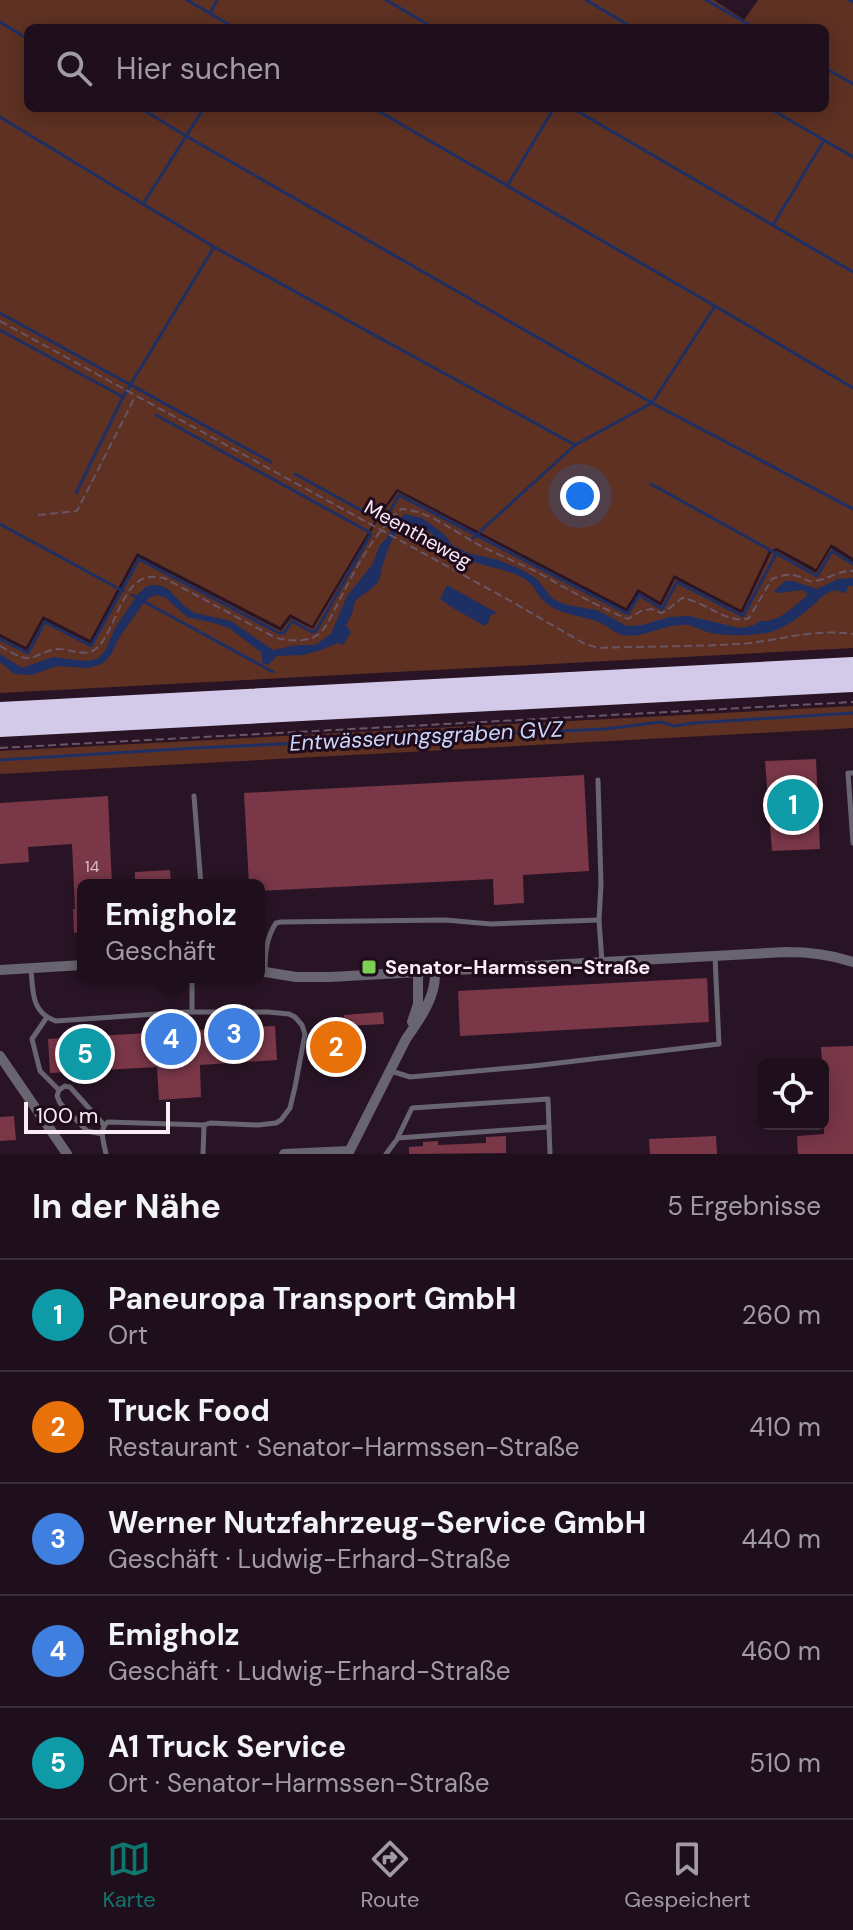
<!DOCTYPE html>
<html lang="de">
<head>
<meta charset="utf-8">
<style>
	:root { --surface:#1f0f1c; --page:#2c1d29; --text:#f1f3f6; --muted:#a19ca3; --line:#3c2f3b; --accent:#0f766e }
	body { margin:0; font-family:"DM Sans",sans-serif; background:var(--page); color:var(--text) }
	.controls { position:absolute; right:24px; bottom:24px; display:grid; overflow:hidden; border-radius:12px; box-shadow:0 4px 20px #0003 }
	.controls button { width:72px; height:72px; display:grid; place-items:center; padding:0; border:0; border-bottom:2px solid var(--line); background:var(--surface); color:var(--text); font:40px sans-serif }
	.scale { position:absolute; left:24px; bottom:20px; width:146px; box-sizing:border-box; padding-left:8px; border:4px solid #faebf7; border-top:0; font-size:22px; line-height:28px; white-space:nowrap; color:#faebf7; -webkit-text-stroke:6px #1f0b1c; paint-order:stroke }
	.you { position:absolute; left:580px; top:496px; width:28px; height:28px; margin:-20px; border:6px solid #fff; border-radius:50%; background:#1a73e8; box-shadow:0 0 0 12px #1a73e833 }
	.badge { display:grid; place-items:center; width:52px; height:52px; border-radius:50%; background:var(--accent); color:#fff; font-size:26px; font-weight:700 }
	.pin { position:absolute; translate:-50% -50%; border:4px solid #fff; box-shadow:0 2px 8px #0006 }
	.popup { position:absolute; left:77px; top:879px; width:188px; height:104px; box-sizing:border-box; display:grid; place-content:center; border-radius:12px; background:var(--surface); filter:drop-shadow(0 2px 6px #0005); font-size:26px; white-space:nowrap; color:var(--muted) }
	.popup b { font-size:30px; color:var(--text) }
	.popup::after { content:''; position:absolute; left:50%; top:100%; margin-left:-16px; border:16px solid transparent; border-top-color:var(--surface) }
	.list { margin:0; padding:0; list-style:none }
	h2 { display:flex; justify-content:space-between; align-items:center; height:104px; margin:0; padding:0 32px; font-size:34px }
	h2 small { font-size:26px; font-weight:400; color:var(--muted) }
	.list li { display:grid; grid-template-columns:52px 1fr auto; gap:24px; align-items:center; box-sizing:border-box; height:112px; padding:0 32px; border-top:2px solid var(--line) }
	.list b { display:block; font-size:30px; white-space:nowrap }
	.list p { margin:0; font-size:26px; white-space:nowrap; color:var(--muted) }
	.list em { font-size:26px; font-style:normal; color:var(--muted) }
	.icon { flex:none; width:44px; height:44px; fill:none; stroke:currentColor; stroke-width:2; stroke-linecap:round; stroke-linejoin:round }
	.map { position:relative; flex:none; width:853px; height:1154px; overflow:hidden }
	.search { position:absolute; background:var(--surface); box-shadow:0 4px 20px #0003; left:24px; right:24px; top:24px; height:88px; display:flex; align-items:center; gap:20px; box-sizing:border-box; padding:0 28px; border-radius:12px; color:var(--muted); font-size:30px }
	.sheet { height:664px; background:var(--surface) }
	nav { display:flex; justify-content:space-around; align-items:center; box-sizing:border-box; height:112px; border-top:2px solid var(--line); background:var(--surface); font-size:22px; color:var(--muted) }
	nav a { display:grid; justify-items:center; gap:4px }
	nav .on { color:var(--accent) }
	.map>svg:first-child { display:block }
	.green { fill:#5e3122; fill-rule:evenodd }
	.water { fill:#1e2f63 }
	.lines { fill:none; stroke-linecap:round; stroke-linejoin:round }
	.stream { stroke:#1e2f63; stroke-width:3 }
	.building { fill:#793748 }
	.path { stroke:#695566; stroke-width:2; stroke-dasharray:8 4; stroke-linecap:butt }
	.lane { stroke:#686470; stroke-width:5 }
	.street { stroke:#686470; stroke-width:10 }
	.highway { stroke:#d3c9e8; stroke-width:18 }
	.poi-dot { fill:#7cd155; stroke:#1f0b1c; stroke-width:3 }
	.labels { text-anchor:middle; dominant-baseline:central; stroke-width:6; stroke-linejoin:round; paint-order:stroke }
	.number-label { font-size:16px; fill:#dabecb }
	.street-label { font-size:20px; fill:#faebf7; stroke:#1f0b1c }
	.poi-label { font-size:20px; font-weight:bold; fill:#faebf7; stroke:#1f0b1c; text-anchor:start }
	.water-label { font-size:22px; font-style:italic; fill:#c9d8fa; stroke:#1f0b1c }
</style>
</head>
<body>
<div class="map">
<svg width="853" height="1154" viewBox="0 0 853 1154">
	<rect width="100%" height="100%" fill="#291426"/>
	<!-- green -->
	<g class="green">
		<path d="M0 0H714L744 20 758 0H853V558L831 544 816 569 777 548 769 551 741 610 674 575 660 602 638 589 626 608 397 489 379 514 312 626 290 614 280 627 137 553 90 640 43 616 26 647 0 634ZM28 28H825V108H28Z"/>
		<polygon points="398,492 627,612 639,593 661,606 675,579 741,613 743,612 771,553 777,551 816,573 831,548 853,562 853,648 0,693 0,637 27,651 44,620 91,644 138,557 281,631 291,618 313,629 381,515"/>
		<polygon points="853,706 853,728 0,774 0,751"/>
	</g>
	<!-- water -->
	<g class="water">
		<path d="M405 514 422 518 444 534 452 545 468 553 498 560 518 568 536 578 553 599 567 605 597 610 627 626 643 625 669 617 689 616 739 628C747 627 754 626 760 621 781 622 790 608 806 597L807 593 802 590 777 593 774 591 785 581H793L817 589 838 579 853 578V586H848L846 593 840 592 838 590C826 591 821 598 813 605 800 617 783 630 766 633 749 636 729 636 711 633 703 631 696 627 688 625 666 622 645 639 623 635 614 633 609 627 601 623 583 615 561 616 545 602 538 597 536 589 530 583 515 570 491 568 473 562L468 561 466 566 443 556 445 550C432 531 408 508 392 540 387 549 385 560 381 570 381 587 366 591 355 601L352 614 346 625 351 632 343 645 338 643 321 650 303 655 277 656 268 665 262 663V653L229 628 214 623 187 617 166 598 158 595 150 597 142 605 119 638 111 655 102 664 88 668 57 666 32 675 14 674 0 662V654L22 668 53 657 85 661 97 659 105 651 115 628 138 594 147 586 154 585 162 586 169 590 184 606 195 613 231 621 273 650 297 645H315L331 634 347 596 372 565 380 545 387 538 395 522Z"/>
		<polygon points="447,585 497,613 490,616 489,621 485,626 456,610 440,599"/>
	</g>
	<g class="lines">
		<!-- stream -->
		<g class="stream">
			<polyline points="187,0 235,28"/>
			<polyline points="386,0 434,28"/>
			<polyline points="586,0 633,28"/>
			<polyline points="706,0 755,28"/>
			<polyline points="849,0 853,2"/>
			<polyline points="210,13 217,0"/>
			<polyline points="0,22 28,39"/>
			<polyline points="825,68 853,84"/>
			<polyline points="140,108 186,136 652,403 853,509"/>
			<polyline points="373,108 715,306 652,403 575,445 473,538"/>
			<polyline points="572,108 853,272"/>
			<polyline points="769,108 853,157"/>
			<polyline points="0,117 214,247 575,445"/>
			<polyline points="507,186 554,108"/>
			<polyline points="143,204 204,108"/>
			<polyline points="773,225 824,140"/>
			<polyline points="715,306 853,388"/>
			<polyline points="0,313 271,462"/>
			<polyline points="0,330 123,397"/>
			<polyline points="295,474 381,521 386,518 399,495 628,614 639,595 662,609 677,582 743,616 776,554"/>
			<polyline points="651,484 817,576 832,551 853,564"/>
			<polyline points="76,493 123,397 214,247"/>
			<polyline points="0,524 123,591"/>
			<polyline points="132,595 273,672"/>
			<polyline points="0,639 28,653 45,622 91,646 139,559 279,633 284,633 292,621 312,632 316,631 371,534 369,532 156,415"/>
			<polyline points="0,760 195,748 605,729 661,722 674,726 694,723 853,713"/>
		</g>
	</g>
	<!-- building -->
	<g class="building">
		<polygon points="816,759 820,849 772,851 765,761"/>
		<polygon points="584,775 589,871 523,875 524,903 494,905 493,879 259,891 259,885 249,885 244,793"/>
		<polygon points="108,796 112,885 83,885 83,932 74,933 73,909 75,909 72,844 28,847 29,862 0,864 0,803"/>
		<polygon points="170,870 171,885 135,885 135,872"/>
		<polygon points="707,978 709,1022 460,1036 458,991"/>
		<polygon points="383,1012 384,1024 345,1026 344,1015"/>
		<polygon points="275,1026 277,1060 200,1065 201,1097 159,1100 157,1067 50,1073 48,1039 163,1032 163,1029 170,1029 177,1028 177,1031"/>
		<polygon points="853,1046 853,1154 798,1154 797,1136 824,1134 823,1064 822,1064 821,1047"/>
		<polygon points="14,1116 16,1140 0,1141 0,1117"/>
		<polygon points="506,1136 506,1153 409,1154 409,1147 423,1146 423,1142 438,1141 438,1145 486,1143 486,1137"/>
		<polygon points="716,1136 717,1154 650,1154 649,1139"/>
	</g>
	<g class="lines">
		<!-- path -->
		<g class="path">
			<path d="M0 321 516 604 583 643 598 648C644 646 690 647 736 644 778 642 809 628 853 634"/>
			<polyline points="38,515 77,511 135,397"/>
			<path d="M0 646C8 650 20 659 29 658 38 657 48 649 59 649 69 649 79 655 90 652 113 644 118 587 145 578 151 576 157 577 164 578L276 638C290 641 307 643 319 634 327 628 336 606 341 597 357 566 375 532 401 509 428 510 455 532 479 545 497 554 516 562 535 571 566 588 596 606 628 619L641 611 651 609 661 613 666 611 682 598C703 600 729 626 749 618L772 579C780 576 789 573 797 576 805 578 807 583 815 581 829 579 839 570 853 571"/>
			<polyline points="0,748 853,702"/>
		</g>
		<!-- lane -->
		<g class="lane">
			<polyline points="853,773 848,773 853,843"/>
			<polyline points="598,780 601,884 599,920 602,962"/>
			<polyline points="194,796 201,885"/>
			<path d="M31 969C33 991 31 1013 56 1021L185 1012H268L289 1014 295 1017 302 1025 305 1034 295 1087 290 1108 281 1120 276 1123 258 1125 210 1123 204 1125 203 1154"/>
			<path d="M265 972C265 954 266 938 276 923L281 922 445 920 491 924 599 920"/>
			<polyline points="192,1012 192,977"/>
			<polyline points="47,1017 32,1039 40,1071 59,1090"/>
			<polyline points="391,1071 410,1077 533,1066 719,1044 715,956"/>
			<polyline points="102,1134 87,1131 60,1103 57,1096 59,1090 65,1086 70,1087 104,1125"/>
			<polyline points="398,1137 412,1108 548,1099 549,1127"/>
			<path d="M106 1154C104 1143 98 1129 108 1122L204 1125"/>
			<polyline points="386,1154 398,1138 549,1127 550,1154"/>
		</g>
		<!-- street -->
		<g class="street">
			<polyline points="0,970 83,965"/>
			<path d="M259 971 296 977H330L785 952C809 952 830 954 853 962"/>
			<polyline points="412,1022 418,1004 418,973"/>
			<polyline points="0,1056 67,1154"/>
			<polyline points="284,1154 349,1151"/>
			<path d="M348 1154 406 1039C420 1019 436 997 435 972"/>
		</g>
		<!-- highway -->
		<g class="highway">
			<polyline points="0,711 853,666"/>
			<polyline points="0,728 853,683"/>
		</g>
	</g>
	<!-- markers -->
	<rect class="poi-dot" x="361" y="959" width="16" height="16" rx="4"/>
	<g class="labels">
		<!-- number labels -->
		<g class="number-label">
			<text x="92" y="866">14</text>
		</g>
		<!-- street labels -->
		<g class="street-label">
			<text transform="translate(418 534) rotate(29)">Meentheweg</text>
		</g>
		<!-- poi labels -->
		<g class="poi-label">
			<text x="385" y="967">Senator-Harmssen-Straße</text>
		</g>
		<!-- water labels -->
		<g class="water-label">
			<text transform="translate(426 736) rotate(-3)">Entwässerungsgraben GVZ</text>
		</g>
	</g>
</svg>
<div class="controls">
<button><svg class="icon" aria-label="locate" viewBox="0 0 24 24"><circle cx="12" cy="12" r="6"/><path d="M12 2v4M12 18v4M2 12h4M18 12h4"/></svg></button>
</div>
<div class="scale">100 m</div>
<div class="you"></div>
<div class="pin badge" style="left:793px;top:805px;background:#0f9aa8">1</div>
<div class="pin badge" style="left:336px;top:1047px;background:#e8710a">2</div>
<div class="pin badge" style="left:234px;top:1034px;background:#3f7fe0">3</div>
<div class="pin badge" style="left:171px;top:1039px;background:#3f7fe0">4</div>
<div class="popup"><b>Emigholz</b>Geschäft</div>
<div class="pin badge" style="left:85px;top:1054px;background:#0f9aa8">5</div>
<div class="search"><svg class="icon" aria-label="search" viewBox="0 0 24 24"><circle cx="10" cy="10" r="6"/><path d="M15 15l6 6"/></svg>Hier suchen</div>
</div>
<section class="sheet">
<h2>In der Nähe<small>5 Ergebnisse</small></h2>
<ul class="list">
<li><span class="badge" style="background:#0f9aa8">1</span><div><b>Paneuropa Transport GmbH</b><p>Ort</p></div><em>260 m</em></li>
<li><span class="badge" style="background:#e8710a">2</span><div><b>Truck Food</b><p>Restaurant · Senator-Harmssen-Straße</p></div><em>410 m</em></li>
<li><span class="badge" style="background:#3f7fe0">3</span><div><b>Werner Nutzfahrzeug-Service GmbH</b><p>Geschäft · Ludwig-Erhard-Straße</p></div><em>440 m</em></li>
<li><span class="badge" style="background:#3f7fe0">4</span><div><b>Emigholz</b><p>Geschäft · Ludwig-Erhard-Straße</p></div><em>460 m</em></li>
<li><span class="badge" style="background:#0f9aa8">5</span><div><b>A1 Truck Service</b><p>Ort · Senator-Harmssen-Straße</p></div><em>510 m</em></li>
</ul>
</section>
<nav>
<a class="on"><svg class="icon" aria-label="map" viewBox="0 0 24 24"><path d="M3 6l6-2 6 2 6-2v14l-6 2-6-2-6 2zM9 4v14M15 6v14"/></svg>Karte</a>
<a><svg class="icon" aria-label="directions" viewBox="0 0 24 24"><path d="M12 3l9 9-9 9-9-9zM9 14v-3h6M13 9l2 2-2 2"/></svg>Route</a>
<a><svg class="icon" aria-label="saved" viewBox="0 0 24 24"><path d="M7 4h10v16l-5-4-5 4z"/></svg>Gespeichert</a>
</nav>
</body>
</html>
